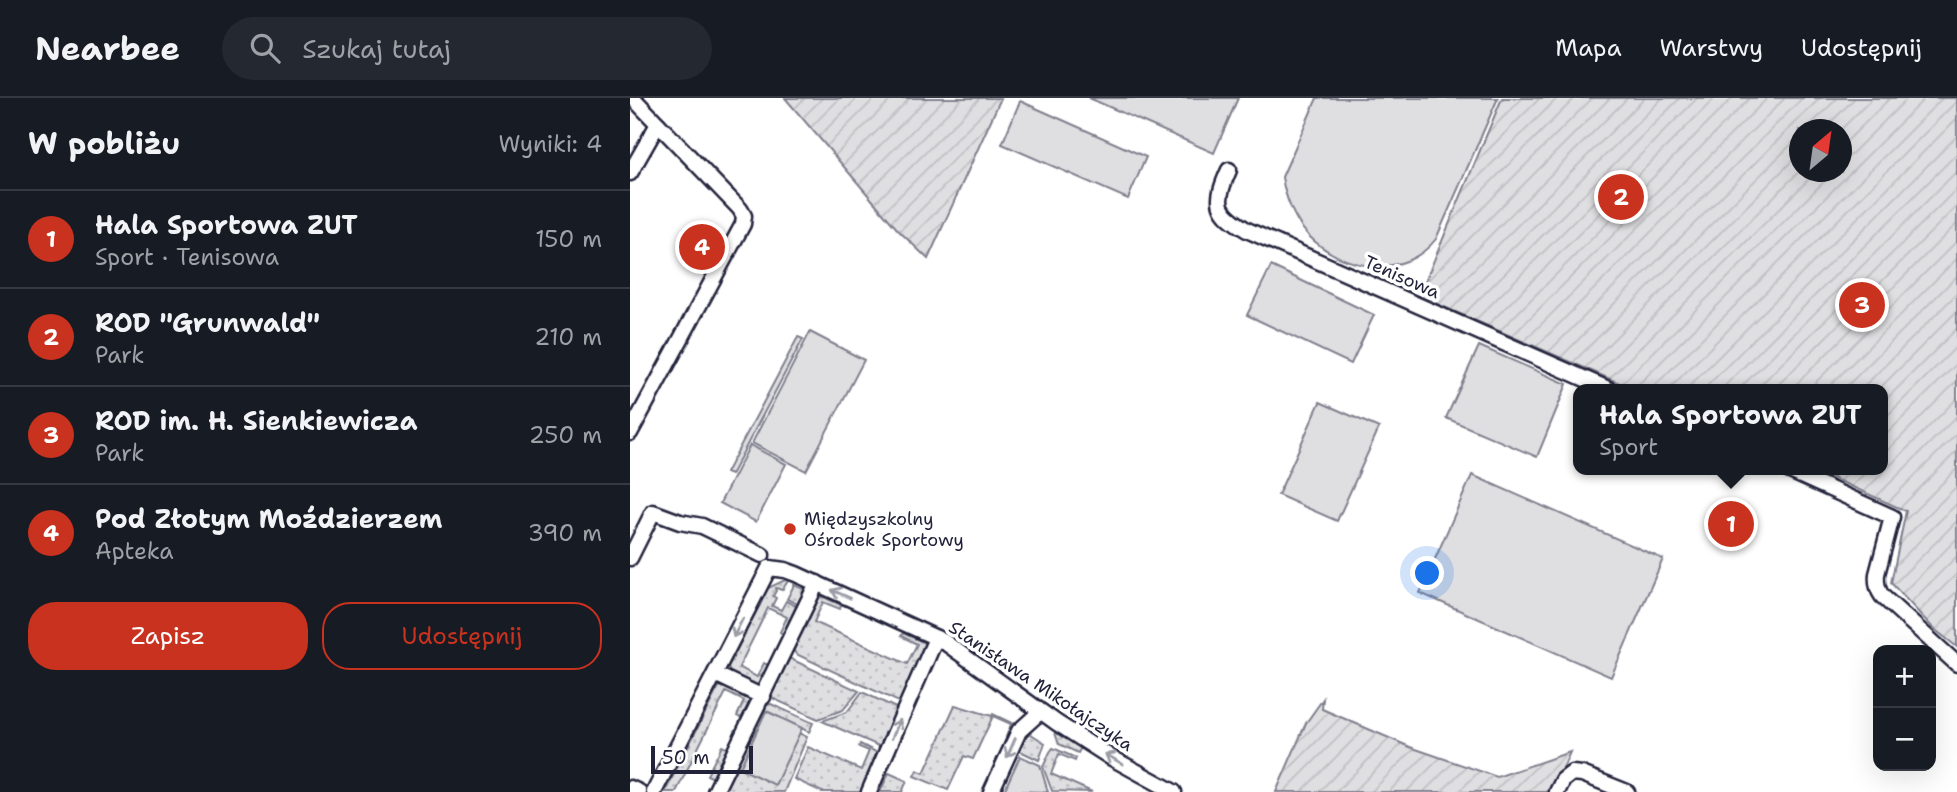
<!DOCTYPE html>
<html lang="pl">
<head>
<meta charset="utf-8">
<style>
	:root { --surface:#171b24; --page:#242831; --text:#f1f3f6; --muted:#9ea1a6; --line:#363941; --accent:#c8321e }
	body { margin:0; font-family:"Shantell Sans",sans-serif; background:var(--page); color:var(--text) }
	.controls { position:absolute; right:21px; bottom:21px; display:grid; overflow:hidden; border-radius:14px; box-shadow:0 7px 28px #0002 }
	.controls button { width:63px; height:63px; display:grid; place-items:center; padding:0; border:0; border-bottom:2px solid var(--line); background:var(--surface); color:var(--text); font:35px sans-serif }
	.compass { position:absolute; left:1159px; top:21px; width:63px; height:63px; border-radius:50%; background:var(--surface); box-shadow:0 7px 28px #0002; rotate:29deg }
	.scale { position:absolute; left:21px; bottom:18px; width:102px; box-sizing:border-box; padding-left:7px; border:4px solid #22223b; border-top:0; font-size:19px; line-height:24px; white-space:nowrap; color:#22223b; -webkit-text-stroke:5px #fff; paint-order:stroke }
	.you { position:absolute; left:798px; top:476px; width:24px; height:24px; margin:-18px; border:5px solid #fff; border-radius:50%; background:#1a73e8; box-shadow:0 0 0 10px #1a73e833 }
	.badge { display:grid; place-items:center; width:46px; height:46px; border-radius:50%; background:var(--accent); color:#fff; font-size:23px; font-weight:700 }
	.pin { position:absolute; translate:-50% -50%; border:4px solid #fff; box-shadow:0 2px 7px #0006 }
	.popup { position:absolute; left:943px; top:286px; width:315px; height:91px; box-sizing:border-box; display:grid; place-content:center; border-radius:14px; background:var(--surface); filter:drop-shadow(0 2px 5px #0005); font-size:23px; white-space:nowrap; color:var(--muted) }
	.popup b { font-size:26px; color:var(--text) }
	.popup::after { content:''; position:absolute; left:50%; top:100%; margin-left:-14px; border:14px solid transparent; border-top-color:var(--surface) }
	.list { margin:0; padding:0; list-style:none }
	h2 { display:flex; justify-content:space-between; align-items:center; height:91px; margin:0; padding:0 28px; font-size:30px }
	h2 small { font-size:23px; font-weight:400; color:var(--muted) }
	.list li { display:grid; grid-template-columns:46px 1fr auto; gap:21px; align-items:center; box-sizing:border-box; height:98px; padding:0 28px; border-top:2px solid var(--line) }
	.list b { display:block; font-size:26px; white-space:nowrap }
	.list p { margin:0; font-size:23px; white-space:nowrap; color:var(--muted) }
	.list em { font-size:23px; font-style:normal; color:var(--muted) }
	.actions { display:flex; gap:14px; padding:21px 28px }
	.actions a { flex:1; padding:16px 0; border:2px solid var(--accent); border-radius:28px; text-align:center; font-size:24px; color:var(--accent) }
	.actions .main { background:var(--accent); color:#fff }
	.icon { flex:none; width:38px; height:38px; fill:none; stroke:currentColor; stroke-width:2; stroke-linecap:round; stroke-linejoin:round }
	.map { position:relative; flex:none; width:1327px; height:694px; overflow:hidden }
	header { display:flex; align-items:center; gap:42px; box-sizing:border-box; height:98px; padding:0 35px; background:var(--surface); border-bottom:2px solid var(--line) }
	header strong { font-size:33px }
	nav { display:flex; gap:38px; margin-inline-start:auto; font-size:24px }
	.search { width:490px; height:63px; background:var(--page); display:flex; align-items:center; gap:18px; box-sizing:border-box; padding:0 24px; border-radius:38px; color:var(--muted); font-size:26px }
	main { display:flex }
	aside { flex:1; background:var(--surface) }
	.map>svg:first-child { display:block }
	.grass { fill:url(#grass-dots); stroke:#80808e; stroke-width:2 }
	.park { fill:#dfdfe2; stroke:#80808e; stroke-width:2 }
	.garden { fill:url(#garden-furrows); stroke:#80808e; stroke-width:2; fill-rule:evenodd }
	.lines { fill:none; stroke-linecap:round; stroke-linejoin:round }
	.minor-casing { stroke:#22223b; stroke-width:19 }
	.minor { stroke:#fff; stroke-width:14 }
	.oneway { stroke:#9c9ca7 }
	.poi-dot { fill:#c8321e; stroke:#fff; stroke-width:2.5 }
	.labels { text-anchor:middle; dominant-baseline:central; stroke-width:7; stroke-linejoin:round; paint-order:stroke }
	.street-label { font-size:18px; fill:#22223b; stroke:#fff }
	.poi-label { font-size:18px; fill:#22223b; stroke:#fff; text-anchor:start }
</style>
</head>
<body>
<header>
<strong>Nearbee</strong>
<div class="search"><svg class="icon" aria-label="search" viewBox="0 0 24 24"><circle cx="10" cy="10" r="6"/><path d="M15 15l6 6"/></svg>Szukaj tutaj</div>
<nav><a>Mapa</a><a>Warstwy</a><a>Udostępnij</a></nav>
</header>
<main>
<aside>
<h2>W pobliżu<small>Wyniki: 4</small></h2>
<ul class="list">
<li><span class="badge">1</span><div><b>Hala Sportowa ZUT</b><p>Sport · Tenisowa</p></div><em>150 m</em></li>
<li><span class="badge">2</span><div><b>ROD &quot;Grunwald&quot;</b><p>Park</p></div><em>210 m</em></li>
<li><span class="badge">3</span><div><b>ROD im. H. Sienkiewicza</b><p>Park</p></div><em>250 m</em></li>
<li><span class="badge">4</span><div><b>Pod Złotym Moździerzem</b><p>Apteka</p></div><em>390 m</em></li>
</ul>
<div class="actions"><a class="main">Zapisz</a><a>Udostępnij</a></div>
</aside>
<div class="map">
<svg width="1327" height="694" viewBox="0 0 1327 694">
	<defs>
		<pattern id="grass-dots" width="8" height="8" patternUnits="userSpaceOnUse" patternTransform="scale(1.75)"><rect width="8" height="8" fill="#dfdfe2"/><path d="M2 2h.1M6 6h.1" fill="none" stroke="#bfbfc3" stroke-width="1.8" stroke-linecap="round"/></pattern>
		<pattern id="garden-furrows" width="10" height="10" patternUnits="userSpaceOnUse" patternTransform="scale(1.75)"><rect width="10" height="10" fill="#dfdfe2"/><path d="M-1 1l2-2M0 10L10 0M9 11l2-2" fill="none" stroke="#bfbfc3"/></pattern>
	</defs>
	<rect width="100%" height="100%" fill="#fff"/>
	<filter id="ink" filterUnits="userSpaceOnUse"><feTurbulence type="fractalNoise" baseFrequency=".0143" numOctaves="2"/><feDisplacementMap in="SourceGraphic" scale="14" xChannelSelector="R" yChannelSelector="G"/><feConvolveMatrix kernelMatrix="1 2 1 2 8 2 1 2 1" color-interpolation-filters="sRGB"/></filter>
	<g filter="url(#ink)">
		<!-- grass -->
		<g class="grass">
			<polygon points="155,482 158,483 152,492 146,490 145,491 146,493 143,498 146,500 142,508 151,512 156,503 172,511 158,539 150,534 157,519 138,510 109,569 127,579 134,565 144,570 131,590 101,578 98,569 138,490"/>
			<polygon points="164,487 180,494 173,509 157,501"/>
			<polygon points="187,496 211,507 210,511 193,504 184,524 277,566 287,546 271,538 273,535 297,546 271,605 166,556 162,550"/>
			<polygon points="158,561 161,561 229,593 213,612 188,621 144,601 140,596 156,563"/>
			<polygon points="92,587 124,600 118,624 107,618 114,603 96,594 46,694 35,694 88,590"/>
			<polygon points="232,594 268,611 251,649 192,623 217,614"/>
			<polygon points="141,606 183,625 179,634 137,613 130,628 125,625 134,608"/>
			<polygon points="325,607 362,618 363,616 386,627 382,641 376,639 381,626 363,618 343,661 334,658 318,692 284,678 287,672 294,675"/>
			<polygon points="422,627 453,646 448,655 429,646"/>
			<polygon points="123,630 128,632 110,670 145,687 169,635 177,639 154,694 91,694"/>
			<polygon points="398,634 415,645 409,662 386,651 396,635"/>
			<polygon points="230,646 248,655 231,694 192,694 164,681 178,649 231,672 239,653 229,649"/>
			<polygon points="92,648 102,653 88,682 77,677"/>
			<polygon points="423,650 446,660 445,663 429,656 421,676 462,694 422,693 413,669 420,654"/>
			<polygon points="259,675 277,683 272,694 250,694"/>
		</g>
		<!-- park -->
		<g class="park">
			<polygon points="459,0 608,0 584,55"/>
			<path d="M687 0H868L806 141C774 182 712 173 678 137 664 122 655 99 652 79Z"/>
			<polygon points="390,3 516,59 498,101 372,46"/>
			<polygon points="641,168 744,217 721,266 617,217"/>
			<polygon points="180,234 234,262 176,373 122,345"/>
			<polygon points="168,239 173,241 101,377 96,375"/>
			<polygon points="849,248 937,286 907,359 816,320"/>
			<polygon points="690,304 749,330 707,423 648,397"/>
			<polygon points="120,347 156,366 126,424 90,405"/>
			<polygon points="842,377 1033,461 981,579 790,495"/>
			<polygon points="136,613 172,630 145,687 110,670"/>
			<polygon points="390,658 410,667 418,694 374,693"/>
		</g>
		<!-- garden -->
		<g class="garden">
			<polygon points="155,0 371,0 298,161 268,132"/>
			<path d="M872 0H1327V549L1303 530 1261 485 1276 413 1185 372H1253V291H1003L789 198ZM1170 32H1212V74H1170Z"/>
			<polygon points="693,601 692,611 780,649 867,679 940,654 923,694 646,694 676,625"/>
		</g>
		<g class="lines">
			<!-- minor casing -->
			<g class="minor-casing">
				<g id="minor">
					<path d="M599 72C584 105 586 113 617 132L978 291"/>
					<polyline points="0,75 28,26"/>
					<polyline points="0,335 113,126 114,118 110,111 3,0"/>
					<path d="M1158 372 1262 419 1247 476C1246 485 1247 491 1252 498L1327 566"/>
					<polyline points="0,460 23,414 50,424 72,428 132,457"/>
					<polyline points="85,576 133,599"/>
					<polyline points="0,690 9,694"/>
					<polyline points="24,694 139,470 155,472 166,476 313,543 427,625 480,659 544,694"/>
					<polyline points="85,694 187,485"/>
					<polyline points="239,694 306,540"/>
					<polyline points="361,694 389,633 410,614"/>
					<polyline points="927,694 933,682 942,675 952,676 997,694"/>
				</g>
			</g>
			<!-- minor -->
			<use href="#minor" class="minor"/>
		</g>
		<!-- one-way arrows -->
		<defs><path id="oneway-shaft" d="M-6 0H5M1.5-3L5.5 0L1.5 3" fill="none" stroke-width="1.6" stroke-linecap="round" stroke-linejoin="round" transform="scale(1.75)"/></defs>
		<g class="oneway">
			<use href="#oneway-shaft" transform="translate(211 496) rotate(-156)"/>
			<use href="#oneway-shaft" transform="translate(108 530) rotate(117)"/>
			<use href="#oneway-shaft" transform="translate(266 631) rotate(-66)"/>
			<use href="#oneway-shaft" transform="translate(381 650) rotate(114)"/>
			<use href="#oneway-shaft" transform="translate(484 661) rotate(-149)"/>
		</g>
	</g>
	<!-- markers -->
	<circle class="poi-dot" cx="160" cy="431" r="7"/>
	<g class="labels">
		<!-- street labels -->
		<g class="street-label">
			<text transform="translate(772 179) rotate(24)">Tenisowa</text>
			<text transform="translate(411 588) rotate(34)">Stanisława Mikołajczyka</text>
		</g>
		<!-- poi labels -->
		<g class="poi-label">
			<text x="174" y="421">Międzyszkolny<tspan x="174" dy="21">Ośrodek Sportowy</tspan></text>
		</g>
	</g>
</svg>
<div class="controls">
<button>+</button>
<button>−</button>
</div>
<svg class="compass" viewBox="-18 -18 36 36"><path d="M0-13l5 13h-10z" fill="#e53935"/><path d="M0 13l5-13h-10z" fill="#9ea1a6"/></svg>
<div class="scale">50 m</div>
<div class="you"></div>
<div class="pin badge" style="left:1101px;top:426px">1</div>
<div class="popup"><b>Hala Sportowa ZUT</b>Sport</div>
<div class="pin badge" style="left:991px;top:99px">2</div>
<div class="pin badge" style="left:1232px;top:207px">3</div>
<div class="pin badge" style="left:72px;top:149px">4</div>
</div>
</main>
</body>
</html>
